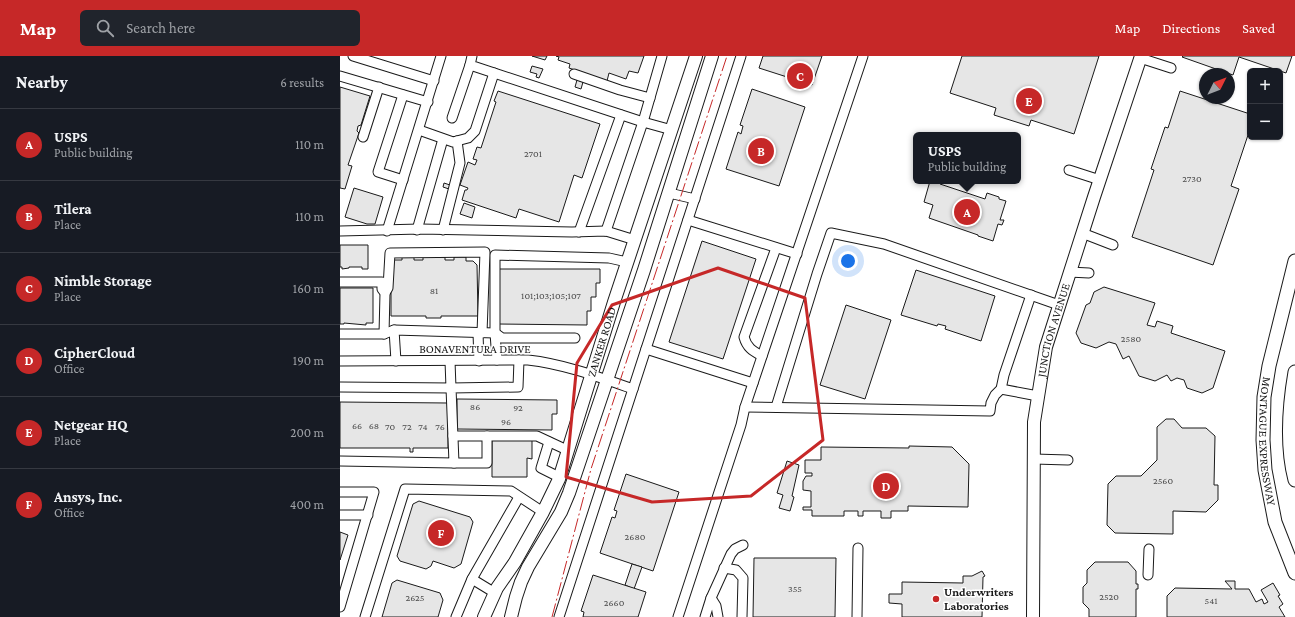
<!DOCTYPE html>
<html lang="en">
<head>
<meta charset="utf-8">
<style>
	:root { --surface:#171b24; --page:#20242c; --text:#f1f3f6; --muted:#9ea1a6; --line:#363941; --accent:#c62828 }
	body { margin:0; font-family:"Crimson Pro",serif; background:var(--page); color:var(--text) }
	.controls { position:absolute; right:12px; top:12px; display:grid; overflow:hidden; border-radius:6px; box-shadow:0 1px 3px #0004 }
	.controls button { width:36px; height:36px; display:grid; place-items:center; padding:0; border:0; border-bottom:1px solid var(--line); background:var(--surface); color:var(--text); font:20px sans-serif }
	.compass { position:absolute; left:859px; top:12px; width:36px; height:36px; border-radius:50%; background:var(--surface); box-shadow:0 1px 3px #0004; rotate:48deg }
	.you { position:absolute; left:508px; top:205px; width:14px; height:14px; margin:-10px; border:3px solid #fff; border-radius:50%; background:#1a73e8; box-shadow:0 0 0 6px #1a73e833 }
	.badge { display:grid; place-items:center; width:26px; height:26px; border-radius:50%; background:var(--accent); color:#fff; font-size:13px; font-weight:700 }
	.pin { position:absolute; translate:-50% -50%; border:2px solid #fff; box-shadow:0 1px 4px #0006 }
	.popup { position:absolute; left:573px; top:76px; width:108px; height:52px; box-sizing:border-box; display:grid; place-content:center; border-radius:6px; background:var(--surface); filter:drop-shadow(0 1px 3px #0005); font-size:13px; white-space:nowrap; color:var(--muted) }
	.popup b { font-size:15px; color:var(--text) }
	.popup::after { content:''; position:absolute; left:50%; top:100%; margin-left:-8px; border:8px solid transparent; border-top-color:var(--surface) }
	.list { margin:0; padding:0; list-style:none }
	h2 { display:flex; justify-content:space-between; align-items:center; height:52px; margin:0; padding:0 16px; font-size:17px }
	h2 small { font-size:13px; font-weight:400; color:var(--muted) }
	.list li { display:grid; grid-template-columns:26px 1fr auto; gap:12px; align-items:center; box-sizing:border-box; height:72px; padding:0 16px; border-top:1px solid var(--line) }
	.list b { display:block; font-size:15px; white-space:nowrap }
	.list p { margin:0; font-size:13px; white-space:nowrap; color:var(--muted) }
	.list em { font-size:13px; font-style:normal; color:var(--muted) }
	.icon { flex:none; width:22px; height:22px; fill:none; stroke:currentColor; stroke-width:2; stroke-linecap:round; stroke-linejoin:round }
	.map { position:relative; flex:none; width:955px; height:561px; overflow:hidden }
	header { display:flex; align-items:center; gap:24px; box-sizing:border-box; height:56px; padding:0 20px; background:var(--accent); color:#fff }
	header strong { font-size:19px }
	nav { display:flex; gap:22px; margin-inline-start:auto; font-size:14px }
	.search { width:280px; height:36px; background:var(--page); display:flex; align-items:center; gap:10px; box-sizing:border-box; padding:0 14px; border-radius:6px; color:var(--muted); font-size:15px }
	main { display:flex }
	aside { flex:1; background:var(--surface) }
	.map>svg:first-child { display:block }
	.building { fill:#e6e6e6; stroke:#1a1a1a }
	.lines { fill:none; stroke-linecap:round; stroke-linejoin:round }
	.minor-casing { stroke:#1a1a1a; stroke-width:11 }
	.major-casing { stroke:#1a1a1a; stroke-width:14 }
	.highway-casing { stroke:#1a1a1a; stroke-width:15 }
	.minor { stroke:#fff; stroke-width:9 }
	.major { stroke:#fff; stroke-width:12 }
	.highway { stroke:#fff; stroke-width:13 }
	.power { stroke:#c62828; stroke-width:1; stroke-dasharray:14 3 2 3; stroke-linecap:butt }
	.marked { fill:none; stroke:#c62828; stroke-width:3; stroke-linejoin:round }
	.poi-dot { fill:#c62828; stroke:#fff; stroke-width:1.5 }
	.labels { text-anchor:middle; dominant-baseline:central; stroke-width:3; stroke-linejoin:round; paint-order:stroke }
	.number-label { font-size:10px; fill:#4d4d4d }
	.street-label { font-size:12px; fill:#1a1a1a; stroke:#fff }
	.poi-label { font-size:12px; font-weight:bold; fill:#1a1a1a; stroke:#fff; text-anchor:start }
</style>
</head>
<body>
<header>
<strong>Map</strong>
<div class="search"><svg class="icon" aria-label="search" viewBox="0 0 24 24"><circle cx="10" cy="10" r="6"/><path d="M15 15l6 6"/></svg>Search here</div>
<nav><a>Map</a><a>Directions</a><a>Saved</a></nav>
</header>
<main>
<aside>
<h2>Nearby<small>6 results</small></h2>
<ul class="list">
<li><span class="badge">A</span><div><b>USPS</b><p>Public building</p></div><em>110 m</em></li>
<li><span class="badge">B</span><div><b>Tilera</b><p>Place</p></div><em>110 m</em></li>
<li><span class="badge">C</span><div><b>Nimble Storage</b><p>Place</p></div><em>160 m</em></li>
<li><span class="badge">D</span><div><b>CipherCloud</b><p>Office</p></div><em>190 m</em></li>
<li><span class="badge">E</span><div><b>Netgear HQ</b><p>Place</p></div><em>200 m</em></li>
<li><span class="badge">F</span><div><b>Ansys, Inc.</b><p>Office</p></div><em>400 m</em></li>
</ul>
</aside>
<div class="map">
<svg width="955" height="561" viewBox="0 0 955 561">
	<rect width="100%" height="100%" fill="#fff"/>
	<!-- building -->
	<g class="building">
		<polygon points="192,0 207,0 205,4"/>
		<polygon points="216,0 304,0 298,17 289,15 286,23 269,17 267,25 229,12 230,8 218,4 219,1"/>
		<polygon points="423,0 482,0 472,29 419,12"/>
		<polygon points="622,0 759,0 734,78 691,64 689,70 654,59 656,52 610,37"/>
		<polygon points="843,0 952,0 946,17 899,1 893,19 842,1"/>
		<polygon points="192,10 203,13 199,22 196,21 197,18 190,16"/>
		<polygon points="237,24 243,26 241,33 235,31"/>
		<polygon points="0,31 30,40 21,69 18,70 17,75 19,77 8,109 12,110 5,133 0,132"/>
		<polygon points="412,33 465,51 439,130 386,113 398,76 401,78 403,70 400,69"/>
		<polygon points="158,35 260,68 242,122 234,119 219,166 179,153 176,162 122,144 125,134 127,134 128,132 120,129 128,106 135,109 137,104 133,103 137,91 141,92 156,46 154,45"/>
		<polygon points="840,35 910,58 910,73 891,130 899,133 873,209 792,181 814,114 811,113 825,71 828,72"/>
		<polygon points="590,125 597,127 598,125 601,125 600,128 645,143 647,137 659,141 659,143 666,145 660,164 664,164 662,169 658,168 653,185 638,180 638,179 589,162 593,149 584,146"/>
		<polygon points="104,127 110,129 109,133 103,131"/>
		<polygon points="14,132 43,141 35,168 27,168 5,161"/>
		<polygon points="124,147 135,151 132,162 120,158"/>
		<polygon points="362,185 416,203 383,303 329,286"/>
		<polygon points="0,189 28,189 28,213 22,213 22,211 9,211 9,212 2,213 2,211 0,211"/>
		<polygon points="62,200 74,201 74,204 83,204 83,201 105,201 105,204 114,204 114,201 126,201 126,205 133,205 137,209 138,260 101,260 101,262 86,262 86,260 51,260 51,208 55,204 62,204"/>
		<polygon points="158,213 260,213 260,227 256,227 256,241 251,241 251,255 247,255 247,269 158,268"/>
		<polygon points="576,214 655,240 641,285 605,273 606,270 598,268 597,270 561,259"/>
		<polygon points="764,231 815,247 807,269 815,271 817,265 833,270 831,277 885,295 873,332 862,337 847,332 844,324 837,322 831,325 827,319 815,325 799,320 789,300 783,303 776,288 769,286 756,292 741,287 736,277 746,249 750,247 754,236"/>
		<polygon points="0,232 33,232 33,267 26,267 26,269 4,267 4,268 0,268"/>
		<polygon points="506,249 551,264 525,343 480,329"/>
		<polygon points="117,343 217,344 217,358 212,358 212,374 117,373"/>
		<polygon points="0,346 108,347 108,392 73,392 73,396 70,396 70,392 0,392"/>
		<polygon points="826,363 834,363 842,372 866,372 875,380 874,429 878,429 878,444 866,456 833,455 833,478 775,477 767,469 768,428 776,420 801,420 817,404 817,371"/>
		<polygon points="152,384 192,384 192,403 187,402 187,421 152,421"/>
		<polygon points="569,390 612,391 629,408 628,451 568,450 568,455 551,455 551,462 541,462 541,455 523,455 523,460 518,460 518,455 504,455 504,460 472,460 472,454 463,454 463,451 471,451 471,435 463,434 463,425 466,420 472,420 472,417 465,417 465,404 481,404 481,391 569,392"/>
		<polygon points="447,405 459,409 452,440 454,441 450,455 439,452 443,439 437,437"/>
		<polygon points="286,418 339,436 313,515 260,497 272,461 275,462 277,455 274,454"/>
		<polygon points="79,445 130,461 133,466 121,508 114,512 93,505 91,510 86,513 60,505 57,500 73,448"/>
		<polygon points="0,476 8,479 0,504"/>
		<polygon points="414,502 496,502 495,561 413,561"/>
		<polygon points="755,506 788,506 796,515 796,528 798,528 798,533 796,533 796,561 749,561 749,553 743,547 743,531 747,527 747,514"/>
		<polygon points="292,508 302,511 294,533 285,529"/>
		<polygon points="642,515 645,520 643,521 642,561 562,561 562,548 549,547 549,538 562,538 562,526 623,527 623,520 632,520"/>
		<polygon points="253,519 306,536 298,561 243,561 244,556 241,555"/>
		<polygon points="57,524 100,537 103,544 98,561 42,561 52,527"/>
		<polygon points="885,525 895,525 895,533 909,533 916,546 922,543 924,548 928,546 921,534 933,527 940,539 938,540 943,548 939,551 945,561 827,561 827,540 835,532 892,533"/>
	</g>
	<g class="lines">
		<!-- minor casing -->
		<g class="minor-casing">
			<g id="minor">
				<polyline points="13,0 94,25"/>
				<polyline points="132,0 130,9 303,66 332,74"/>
				<polyline points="800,2 831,12"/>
				<polyline points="234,18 280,34 310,42"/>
				<polyline points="0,20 88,46"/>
				<polyline points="112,62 130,9"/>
				<polyline points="79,74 113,86 128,82 135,75 154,17"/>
				<polyline points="23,81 39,31"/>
				<polyline points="729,114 760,124"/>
				<polyline points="63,124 38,116 63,39"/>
				<polyline points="329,137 355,143"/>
				<polyline points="348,164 457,198"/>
				<polyline points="77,174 103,83"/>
				<polyline points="103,174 120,107 117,85"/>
				<polyline points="0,175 80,173 232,176 266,175 295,184"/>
				<polyline points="47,175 101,0"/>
				<polyline points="266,175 303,66 322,0"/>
				<polyline points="239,176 281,59"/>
				<polyline points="742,177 773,189"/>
				<polyline points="729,216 749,217"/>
				<polyline points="0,226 42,226 42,233 45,237 44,278"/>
				<polyline points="45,237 48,232 50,197 145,196 142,277"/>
				<polyline points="54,274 56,305"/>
				<polyline points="138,277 139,305"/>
				<polyline points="0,278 44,278 54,274 155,277 162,282 235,282"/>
				<polyline points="306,293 413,327"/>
				<path d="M422 300C413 295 407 292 404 281L436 192"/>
				<polyline points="157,304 155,277 155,199 269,202 287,206"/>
				<path d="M0 305 188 304C224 308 259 321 293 333"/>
				<polyline points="0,331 111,332 110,305"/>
				<polyline points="661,333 698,340"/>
				<polyline points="405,351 650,355 651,347 655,339 661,333 664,319 691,239"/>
				<polyline points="436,351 477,218 491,177 544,188 719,249"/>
				<polyline points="113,380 197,380 227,394"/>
				<polyline points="209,386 201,412 219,421"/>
				<polyline points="694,403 728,404"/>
				<polyline points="0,405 114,407 111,332 178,331 179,304"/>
				<polyline points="114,407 147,407 147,380"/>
				<polyline points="0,436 34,436 0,551"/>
				<polyline points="0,459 28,459"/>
				<polyline points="384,512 396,514 403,522 402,561"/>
				<polyline points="808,519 809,493"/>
				<polyline points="132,523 155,537"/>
				<polyline points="371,542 376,550 378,561"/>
				<polyline points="25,561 65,433 171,435 203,456"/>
				<polyline points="116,561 132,523 179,441"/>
				<polyline points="219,561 401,0"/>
				<polyline points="338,561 401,369 405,351 523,0"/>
				<polyline points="365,561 371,542 391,498 395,493 403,489"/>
				<polyline points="517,561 518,492"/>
			</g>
		</g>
		<!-- major casing -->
		<g class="major-casing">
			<g id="major">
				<path id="s1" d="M144 561 157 532 175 506 203 456 219 423 274 246 356 0"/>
				<polyline points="171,561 176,541 181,526 188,511 221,456 229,437 304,214 372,0"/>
				<path id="s2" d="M693 561 694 366 706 291 754 141 801 0"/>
			</g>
		</g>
		<!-- highway casing -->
		<g class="highway-casing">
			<g id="highway">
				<path id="s3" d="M955 205 929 310 924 341 923 384 925 414 935 466 955 517"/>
				<path d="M955 316C949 351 946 389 955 424"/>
			</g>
		</g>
		<!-- minor -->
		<use href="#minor" class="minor"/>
		<!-- major -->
		<use href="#major" class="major"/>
		<!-- highway -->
		<use href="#highway" class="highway"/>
		<!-- power -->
		<polyline class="power" points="212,561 251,413 387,0"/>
	</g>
	<!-- marked area -->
	<path class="marked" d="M378 212 465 242 483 384 411 440 312 446 226 421 237 307 272 249Z"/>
	<!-- markers -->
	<circle class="poi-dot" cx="596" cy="543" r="4"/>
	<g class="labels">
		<!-- number labels -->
		<g class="number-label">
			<text x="193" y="97">2701</text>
			<text x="852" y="122">2730</text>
			<text x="94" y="234">81</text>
			<text x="211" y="239">101;103;105;107</text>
			<text x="791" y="282">2580</text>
			<text x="135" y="350">86</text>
			<text x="178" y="351">92</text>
			<text x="166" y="365">96</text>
			<text x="17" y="369">66</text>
			<text x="34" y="369">68</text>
			<text x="50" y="370">70</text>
			<text x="67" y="370">72</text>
			<text x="83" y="370">74</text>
			<text x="100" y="370">76</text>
			<text x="823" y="424">2560</text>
			<text x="295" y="480">2680</text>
			<text x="455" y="532">355</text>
			<text x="769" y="540">2520</text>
			<text x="75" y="541">2625</text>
			<text x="871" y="544">541</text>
			<text x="274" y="546">2660</text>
		</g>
		<!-- street labels -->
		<g class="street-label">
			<text stroke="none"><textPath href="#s2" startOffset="289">JUNCTION AVENUE</textPath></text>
			<text stroke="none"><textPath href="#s1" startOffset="301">ZANKER ROAD</textPath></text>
			<text x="135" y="293">BONAVENTURA DRIVE</text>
			<text stroke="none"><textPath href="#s3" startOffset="184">MONTAGUE EXPRESSWAY</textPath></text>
		</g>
		<!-- poi labels -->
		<g class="poi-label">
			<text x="604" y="536">Underwriters<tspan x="604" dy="14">Laboratories</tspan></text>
		</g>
	</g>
</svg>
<div class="controls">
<button>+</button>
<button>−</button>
</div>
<svg class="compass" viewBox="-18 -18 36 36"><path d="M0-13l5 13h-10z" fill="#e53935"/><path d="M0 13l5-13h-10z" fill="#9ea1a6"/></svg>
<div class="you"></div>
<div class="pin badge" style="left:627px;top:156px">A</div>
<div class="popup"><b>USPS</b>Public building</div>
<div class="pin badge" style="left:421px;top:95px">B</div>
<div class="pin badge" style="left:460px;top:20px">C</div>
<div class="pin badge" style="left:546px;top:430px">D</div>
<div class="pin badge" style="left:689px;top:45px">E</div>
<div class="pin badge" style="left:101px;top:477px">F</div>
</div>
</main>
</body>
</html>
